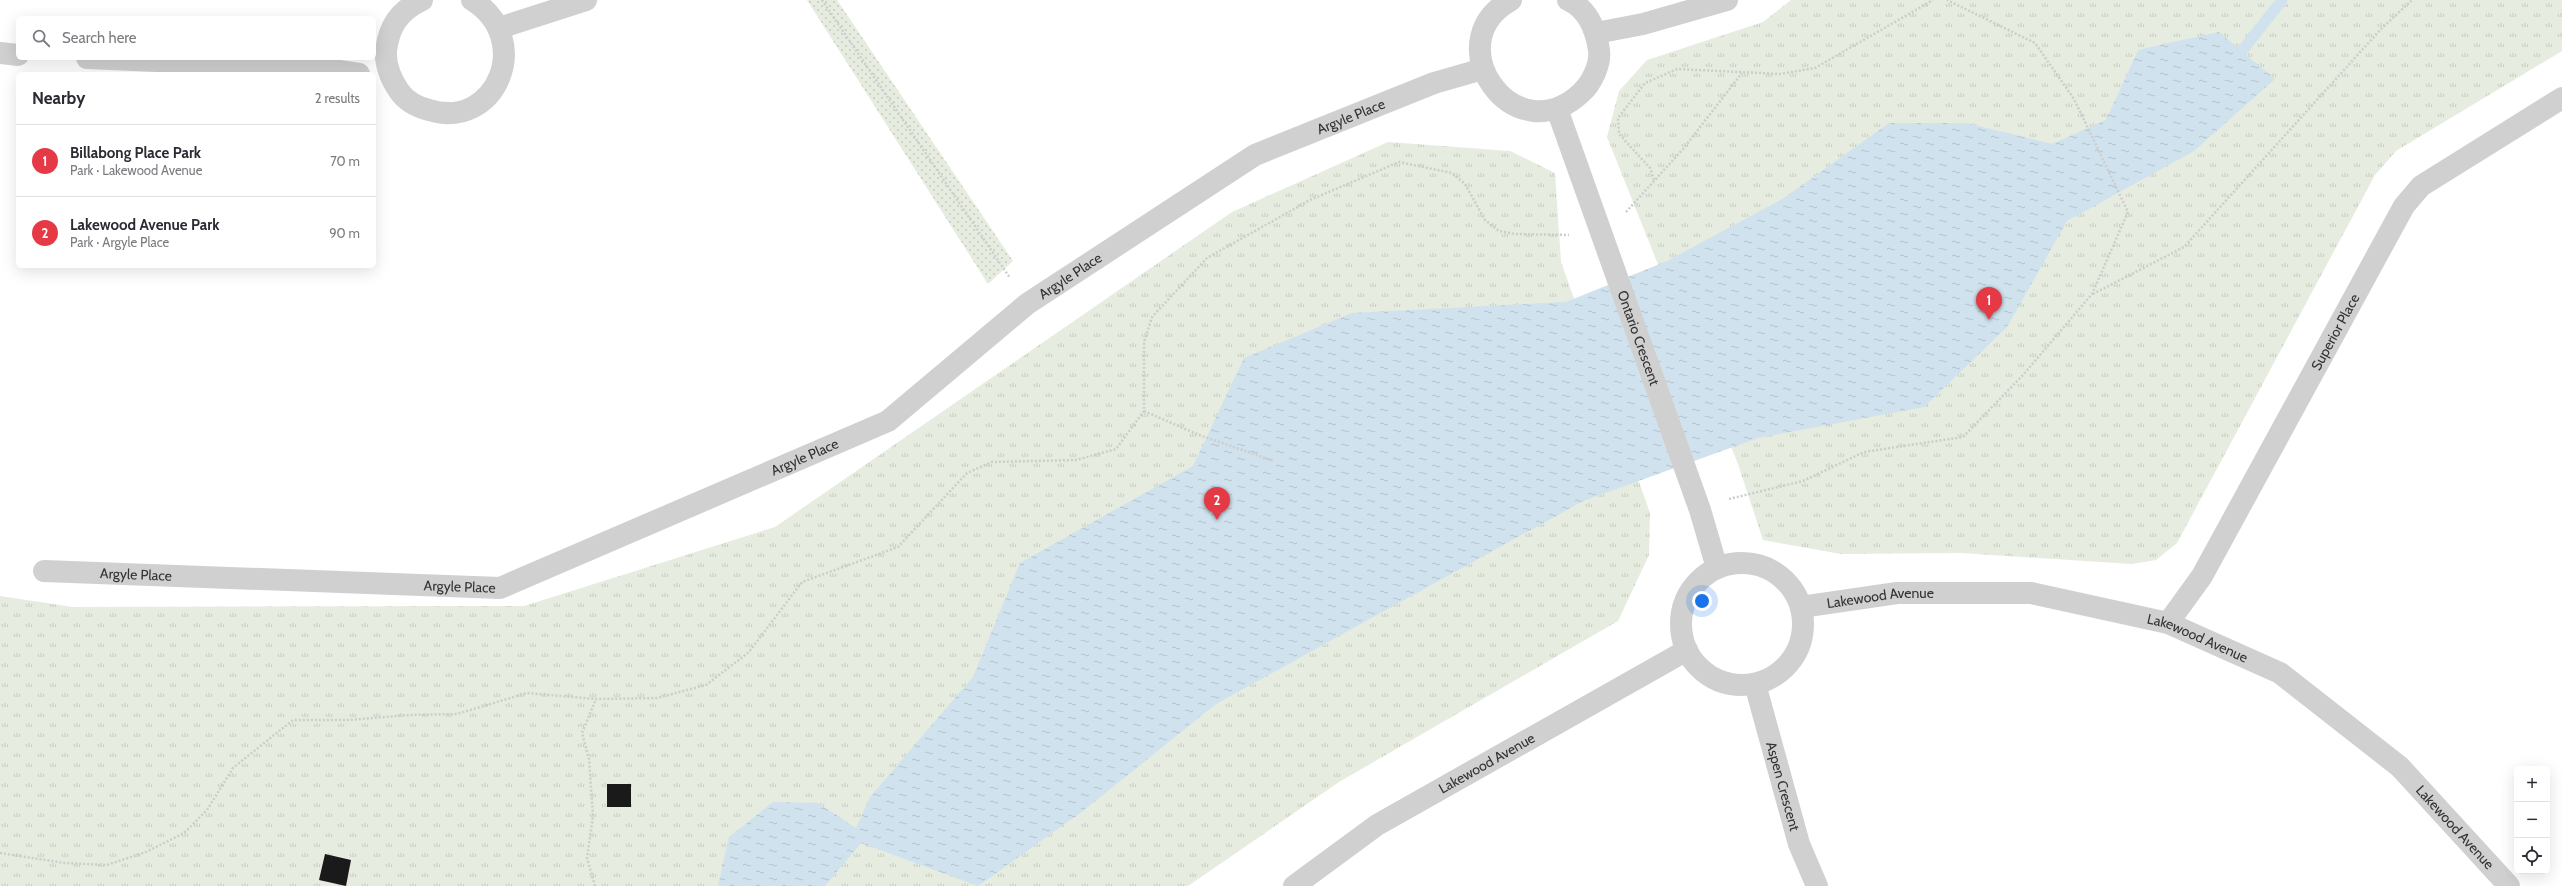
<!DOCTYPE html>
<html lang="en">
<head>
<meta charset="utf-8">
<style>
	:root { --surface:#fff; --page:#f2f2f3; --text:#2b2b33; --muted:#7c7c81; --line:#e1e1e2; --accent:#e63946 }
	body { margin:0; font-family:Cabin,sans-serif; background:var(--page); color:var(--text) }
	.controls { position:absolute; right:12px; bottom:12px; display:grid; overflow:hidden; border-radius:6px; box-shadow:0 4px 16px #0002 }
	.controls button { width:36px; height:36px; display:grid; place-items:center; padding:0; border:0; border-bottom:1px solid var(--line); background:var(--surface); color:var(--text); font:20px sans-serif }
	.you { position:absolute; left:1702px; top:601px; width:14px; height:14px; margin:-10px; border:3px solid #fff; border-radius:50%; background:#1a73e8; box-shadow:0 0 0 6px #1a73e833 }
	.badge { display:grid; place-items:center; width:26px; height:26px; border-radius:50%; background:var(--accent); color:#fff; font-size:13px; font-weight:700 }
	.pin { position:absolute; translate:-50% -33px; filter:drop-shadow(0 1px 2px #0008) }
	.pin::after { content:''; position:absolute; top:21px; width:14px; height:12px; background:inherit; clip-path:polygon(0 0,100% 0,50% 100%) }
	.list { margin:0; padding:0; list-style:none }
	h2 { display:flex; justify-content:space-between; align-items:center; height:52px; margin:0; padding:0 16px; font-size:17px }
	h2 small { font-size:13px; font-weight:400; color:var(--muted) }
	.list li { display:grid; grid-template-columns:26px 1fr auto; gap:12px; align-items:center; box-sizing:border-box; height:72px; padding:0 16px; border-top:1px solid var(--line) }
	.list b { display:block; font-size:15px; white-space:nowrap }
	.list p { margin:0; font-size:13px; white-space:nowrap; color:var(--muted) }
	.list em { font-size:13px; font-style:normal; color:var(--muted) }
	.icon { flex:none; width:22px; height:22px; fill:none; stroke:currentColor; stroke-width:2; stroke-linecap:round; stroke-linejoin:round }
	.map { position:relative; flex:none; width:2562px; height:886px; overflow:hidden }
	.search { position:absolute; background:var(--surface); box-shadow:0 4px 16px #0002; left:16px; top:16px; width:360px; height:44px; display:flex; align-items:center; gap:10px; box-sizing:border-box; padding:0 14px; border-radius:6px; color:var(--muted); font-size:15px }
	.panel { position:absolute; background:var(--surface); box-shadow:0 4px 16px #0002; left:16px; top:72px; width:360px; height:196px; border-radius:6px }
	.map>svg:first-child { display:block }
	.grass { fill:url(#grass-dots) }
	.park { fill:url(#park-tufts) }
	.water { fill:url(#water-ripples) }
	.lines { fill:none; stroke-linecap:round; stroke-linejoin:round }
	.stream { stroke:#cfe2ee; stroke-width:11 }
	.building { fill:#1a1a1a }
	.path { stroke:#cdcdcd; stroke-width:2.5; stroke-dasharray:2 2; stroke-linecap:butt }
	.minor { stroke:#d0d0d0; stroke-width:22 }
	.labels { text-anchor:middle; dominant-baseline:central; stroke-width:4; stroke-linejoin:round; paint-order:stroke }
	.street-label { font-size:14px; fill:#333; stroke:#fff }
</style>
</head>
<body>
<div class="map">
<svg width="2562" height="886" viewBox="0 0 2562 886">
	<defs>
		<pattern id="grass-dots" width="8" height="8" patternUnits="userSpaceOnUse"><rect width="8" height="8" fill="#e6ecdf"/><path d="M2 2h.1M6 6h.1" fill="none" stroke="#c6cbc0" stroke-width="1.8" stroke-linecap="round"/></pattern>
		<pattern id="park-tufts" width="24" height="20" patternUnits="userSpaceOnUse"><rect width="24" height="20" fill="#e6ecdf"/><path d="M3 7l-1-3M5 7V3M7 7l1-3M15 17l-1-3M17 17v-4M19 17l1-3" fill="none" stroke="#c6cbc0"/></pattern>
		<pattern id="water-ripples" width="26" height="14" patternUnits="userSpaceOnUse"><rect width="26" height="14" fill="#cfe2ee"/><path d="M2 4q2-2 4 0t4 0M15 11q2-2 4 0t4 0" fill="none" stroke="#b2c2cd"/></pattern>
	</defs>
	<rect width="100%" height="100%" fill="#fff"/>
	<!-- grass -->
	<polygon class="grass" points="807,0 837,0 1013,261 988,284"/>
	<!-- park -->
	<g class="park">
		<polygon points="1791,0 2562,0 2562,51 2396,151 2375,175 2177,543 2156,560 2132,564 1960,553 1841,554 1763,540 1738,464 1607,137 1619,91 1647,60 1763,22"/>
		<polygon points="1388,142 1510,151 1555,173 1561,262 1650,513 1649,555 1618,621 1339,782 1188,886 0,886 0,596 73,607 524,606 775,527 1232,212"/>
	</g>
	<!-- water -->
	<polygon class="water" points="2219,32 2275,79 2194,151 2067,221 2007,327 1924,407 1758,438 1583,501 1216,704 1083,811 978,886 861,843 825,886 718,886 729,837 773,802 818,803 856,828 870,797 973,677 1020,563 1193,466 1244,358 1352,313 1566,302 1667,261 1784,198 1889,123 1966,123 2052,144 2106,120 2138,50"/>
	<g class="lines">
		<!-- stream -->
		<polyline class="stream" points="2242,51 2282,0"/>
	</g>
	<!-- building -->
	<g class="building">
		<rect x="607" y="784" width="24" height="23"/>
		<polygon points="325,854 351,860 346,886 319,880"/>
	</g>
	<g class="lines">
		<!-- path -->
		<g class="path">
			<polyline points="822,0 1010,278"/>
			<polyline points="1654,180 1650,168 1619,134 1618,118 1645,83 1677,69 1780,74 1815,68 1933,0"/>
			<polyline points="1626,212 1683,149 1742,73"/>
			<polyline points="2093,294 2184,247 2381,29 2412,0"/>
			<polyline points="1144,411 1199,435 1274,461"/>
			<polyline points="1729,499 1803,481 1864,452 1963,437 2023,375 2092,294 2128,212 2074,99 2035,43 1947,0"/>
			<polyline points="0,853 65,863 107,865 146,852 184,833 207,810 233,768 293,720 349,720 409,715 457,714 527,693 596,699 657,698 706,685 749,652 802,582 898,547 967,473 992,462 1076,460 1116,449 1144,411 1144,342 1152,317 1207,258 1310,200 1399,162 1452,173 1465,184 1485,220 1499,231 1515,234 1569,235"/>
			<polyline points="595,886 587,858 593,816 589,759 582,733 596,699"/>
		</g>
		<!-- minor -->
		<g class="minor">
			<path d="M422 0C399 11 389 26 386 51 385 66 391 79 399 91 406 101 417 107 429 110 496 131 535 39 472 0"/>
			<path d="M1511 0C1435 42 1514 155 1581 93 1592 83 1601 64 1599 50 1596 30 1588 9 1568 0"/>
			<polyline points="499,28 586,0"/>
			<polyline points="1596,33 1643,24 1727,0"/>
			<polyline points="0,53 18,55"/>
			<polyline points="87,58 319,68 359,74"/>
			<path id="s1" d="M1557 109 1700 510 1717 568"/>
			<circle cx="1742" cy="624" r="61"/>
			<path id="s2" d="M44 571 500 588 888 421 1027 304 1255 155 1434 83 1483 69"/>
			<path id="s3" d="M1801 607 1897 593H2031L2168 623 2280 673 2400 767 2509 886"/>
			<path id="s4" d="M2168 623 2202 576 2404 206 2421 186 2562 98"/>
			<path id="s5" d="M1755 684 1799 844 1817 886"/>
			<path id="s6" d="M1294 886 1377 825 1687 650"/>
		</g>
	</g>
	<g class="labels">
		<!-- street labels -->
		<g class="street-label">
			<text stroke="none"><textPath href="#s2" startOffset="1436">Argyle Place</textPath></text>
			<text stroke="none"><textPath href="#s2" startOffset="1112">Argyle Place</textPath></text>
			<text stroke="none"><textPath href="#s4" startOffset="336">Superior Place</textPath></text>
			<text stroke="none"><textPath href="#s1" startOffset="243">Ontario Crescent</textPath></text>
			<text stroke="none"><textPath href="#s2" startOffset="788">Argyle Place</textPath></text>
			<text stroke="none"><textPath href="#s2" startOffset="92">Argyle Place</textPath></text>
			<text stroke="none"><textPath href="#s2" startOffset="416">Argyle Place</textPath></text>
			<text stroke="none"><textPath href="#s3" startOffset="80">Lakewood Avenue</textPath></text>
			<text stroke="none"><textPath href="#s3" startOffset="404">Lakewood Avenue</textPath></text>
			<text stroke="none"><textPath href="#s6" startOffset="229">Lakewood Avenue</textPath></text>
			<text stroke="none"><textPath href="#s5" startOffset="106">Aspen Crescent</textPath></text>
			<text stroke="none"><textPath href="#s3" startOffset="728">Lakewood Avenue</textPath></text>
		</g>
	</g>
</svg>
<div class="controls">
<button>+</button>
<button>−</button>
<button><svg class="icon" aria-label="locate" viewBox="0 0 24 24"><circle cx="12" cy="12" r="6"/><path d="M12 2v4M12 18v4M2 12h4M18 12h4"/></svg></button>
</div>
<div class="you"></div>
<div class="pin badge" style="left:1989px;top:320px">1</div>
<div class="pin badge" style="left:1217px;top:520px">2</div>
<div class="search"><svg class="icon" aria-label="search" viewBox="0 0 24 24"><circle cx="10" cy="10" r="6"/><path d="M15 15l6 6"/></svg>Search here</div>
<section class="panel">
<h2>Nearby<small>2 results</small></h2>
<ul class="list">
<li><span class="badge">1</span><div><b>Billabong Place Park</b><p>Park · Lakewood Avenue</p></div><em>70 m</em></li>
<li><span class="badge">2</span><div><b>Lakewood Avenue Park</b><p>Park · Argyle Place</p></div><em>90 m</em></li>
</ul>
</section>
</div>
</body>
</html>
